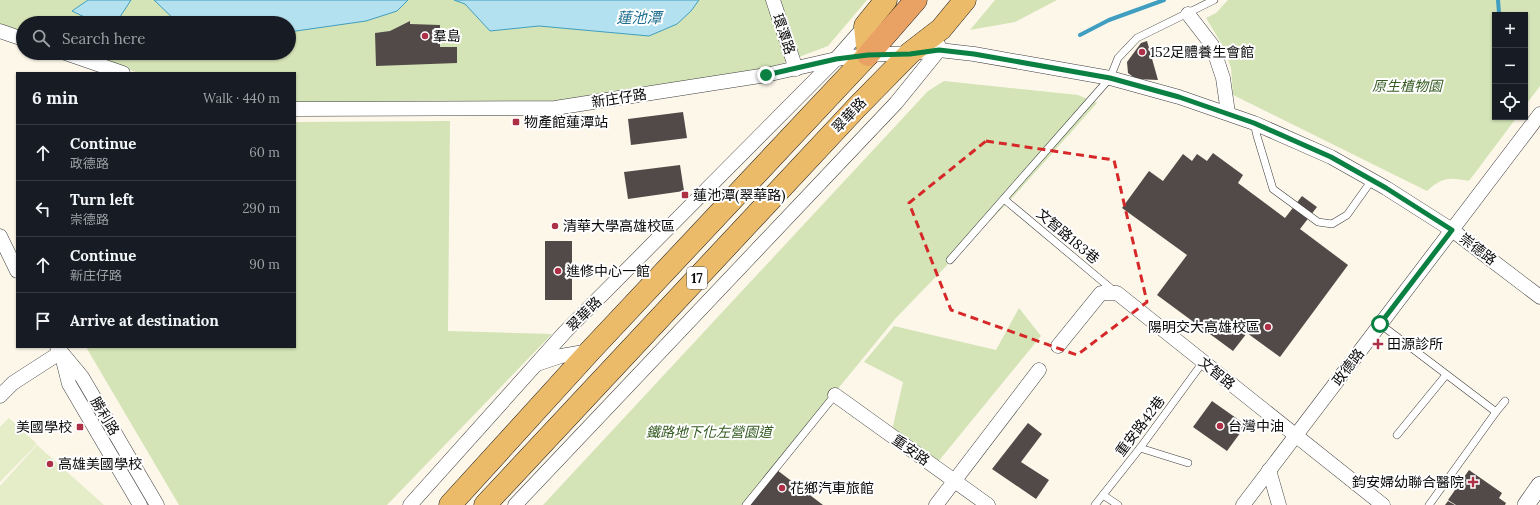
<!DOCTYPE html>
<html lang="en">
<head>
<meta charset="utf-8">
<style>
	:root { --surface:#171b24; --page:#20242c; --text:#f1f3f6; --muted:#9ea1a6; --line:#363941 }
	body { margin:0; font-family:Lora,"Noto Sans TC",serif; background:var(--page); color:var(--text) }
	.controls { position:absolute; right:12px; top:12px; display:grid; overflow:hidden; border-radius:0px; box-shadow:0 1px 3px #0004 }
	.controls button { width:36px; height:36px; display:grid; place-items:center; padding:0; border:0; border-bottom:1px solid var(--line); background:var(--surface); color:var(--text); font:20px sans-serif }
	.stop { position:absolute; width:12px; height:12px; margin:-9px; border:3px solid #0b8043; border-radius:50%; background:#fff }
	.stop.end { background:#0b8043; border-color:#fff; box-shadow:0 1px 4px #0008 }
	.list { margin:0; padding:0; list-style:none }
	h2 { display:flex; justify-content:space-between; align-items:center; height:52px; margin:0; padding:0 16px; font-size:17px }
	h2 small { font-size:13px; font-weight:400; color:var(--muted) }
	.list li { display:grid; grid-template-columns:26px 1fr auto; gap:12px; align-items:center; box-sizing:border-box; height:56px; padding:0 16px; border-top:1px solid var(--line) }
	.list b { display:block; font-size:15px; white-space:nowrap }
	.list p { margin:0; font-size:13px; white-space:nowrap; color:var(--muted) }
	.list em { font-size:13px; font-style:normal; color:var(--muted) }
	.icon { flex:none; width:22px; height:22px; fill:none; stroke:currentColor; stroke-width:2; stroke-linecap:round; stroke-linejoin:round }
	.map { position:relative; flex:none; width:1540px; height:505px; overflow:hidden }
	.search { position:absolute; background:var(--surface); box-shadow:0 1px 3px #0004; left:16px; top:16px; width:280px; height:44px; display:flex; align-items:center; gap:10px; box-sizing:border-box; padding:0 14px; border-radius:22px; color:var(--muted); font-size:15px }
	.panel { position:absolute; background:var(--surface); box-shadow:0 1px 3px #0004; left:16px; top:72px; width:280px; height:276px; border-radius:0px }
	.map>svg:first-child { display:block }
	.green { fill:#d4e4b7 }
	.pitch { fill:#e4ecc8 }
	.water { fill:#b3e1f0; stroke:#409ec0 }
	.lines { fill:none; stroke-linecap:round; stroke-linejoin:round }
	.stream { stroke:#409ec0; stroke-width:4 }
	.building { fill:#524a48 }
	.service-casing { stroke:#3d3d3d; stroke-width:8 }
	.minor-casing { stroke:#3d3d3d; stroke-width:15 }
	.tertiary-casing { stroke:#3d3d3d; stroke-width:18 }
	.primary-casing { stroke:#1b1b1b; stroke-width:23 }
	.trunk-casing { stroke:#1b1b1b; stroke-width:23 }
	.service { stroke:#fff; stroke-width:7 }
	.minor { stroke:#fff; stroke-width:14 }
	.tertiary { stroke:#fff; stroke-width:17 }
	.primary { stroke:#ecbb6a; stroke-width:22 }
	.trunk { stroke:#eaa264; stroke-width:22 }
	.route { stroke:#0b8043; stroke-width:5 }
	.marked { fill:none; stroke:#d62828; stroke-width:3; stroke-dasharray:8 5; stroke-linejoin:round }
	.poi-dot { fill:#ad3046; stroke:#fff; stroke-width:1.5 }
	.labels { text-anchor:middle; dominant-baseline:central; stroke-width:4; stroke-linejoin:round; paint-order:stroke }
	.shield { fill:#fff; stroke:#545454; stroke-width:1 }
	.shield-label { font-size:13px; font-weight:bold; fill:#0a0a0a }
	.street-label { font-size:14px; fill:#0a0a0a; stroke:#fff }
	.poi-label { font-size:14px; fill:#0a0a0a; stroke:#fff; text-anchor:start }
	.park-label { font-size:14px; font-style:italic; fill:#355b21; stroke:#fff }
	.water-label { font-size:15px; font-style:italic; fill:#206e90; stroke:#fff }
</style>
</head>
<body>
<div class="map">
<svg width="1540" height="505" viewBox="0 0 1540 505">
	<rect width="100%" height="100%" fill="#fdf7ea"/>
	<!-- green -->
	<g class="green">
		<polygon points="0,0 867,0 828,46 770,68 573,101 539,103 295,103 295,73 139,73 82,53 289,53 289,23 23,23 23,32 0,24"/>
		<polygon points="995,0 1057,0 1015,22 970,30"/>
		<path d="M1228 0H1540V86L1525 106V15H1495V117H1517L1469 181C1449 177 1442 177 1427 191L1233 95 1231 68 1224 48 1206 18 1216 13Z"/>
		<polygon points="944,81 1078,95 1097,103 1014,196 895,319 743,505 543,505 928,91"/>
		<polygon points="450,121 448,331 552,334 387,505 179,505 86,347 295,347 295,122"/>
		<polygon points="1019,308 1041,336 937,463 892,430 903,382 864,362 894,326 996,350"/>
	</g>
	<!-- pitch -->
	<g class="pitch">
		<polygon points="9,418 37,444 0,482 0,427"/>
		<polygon points="37,445 104,505 0,505 0,486"/>
	</g>
	<!-- water -->
	<g class="water">
		<polygon points="88,0 131,0 116,23 97,23 72,11"/>
		<polygon points="154,0 408,0 397,11 366,21 289,32 289,23 178,23"/>
		<polygon points="454,0 699,0 691,11 677,24 649,36 539,26 490,31 465,4"/>
	</g>
	<g class="lines">
		<!-- stream -->
		<g class="stream">
			<polyline points="1498,0 1499,13"/>
			<polyline points="1080,35 1109,20 1164,0"/>
		</g>
	</g>
	<!-- building -->
	<g class="building">
		<polygon points="410,21 410,24 440,25 440,47 457,47 457,63 376,66 375,33 390,31"/>
		<polygon points="1147,41 1158,80 1136,79 1128,73 1127,62 1141,43"/>
		<polygon points="683,112 687,138 631,145 628,119"/>
		<polygon points="1213,153 1243,175 1238,183 1285,218 1302,196 1317,207 1300,229 1348,265 1280,357 1247,333 1233,351 1157,295 1187,255 1122,208 1149,171 1163,181 1183,154 1192,161 1197,154 1207,161"/>
		<polygon points="680,165 684,191 628,199 624,172"/>
		<rect x="545" y="241" width="27" height="59"/>
		<polygon points="1212,401 1246,425 1227,451 1193,427"/>
		<polygon points="1028,423 1042,434 1021,462 1049,480 1036,499 992,469"/>
		<polygon points="777,470 823,505 750,505"/>
		<polygon points="1469,470 1502,493 1499,498 1506,503 1505,505 1456,505 1448,500"/>
		<polygon points="1448,501 1455,505 1445,505"/>
	</g>
	<g class="lines">
		<!-- service casing -->
		<g class="service-casing">
			<g id="service">
				<polyline points="1254,123 1257,136 1273,189 1318,222 1332,224 1347,215 1372,180"/>
				<polyline points="1004,199 1114,291"/>
				<polyline points="950,260 1110,78 1118,58 1137,38 1214,0"/>
				<polyline points="1380,324 1496,412 1429,505"/>
				<polyline points="1496,412 1505,401"/>
				<polyline points="1397,435 1446,375"/>
				<polyline points="1140,448 1188,463"/>
				<polyline points="1103,495 1118,505"/>
				<polyline points="746,505 835,395"/>
				<polyline points="1095,505 1140,448 1203,362"/>
			</g>
		</g>
		<!-- minor casing -->
		<g class="minor-casing">
			<g id="minor">
				<polyline points="773,0 796,69"/>
				<polyline points="1188,14 1212,45 1223,78 1228,113"/>
				<polyline points="0,31 23,39"/>
				<polyline points="65,53 123,73"/>
				<polyline points="295,109 555,108 766,75 836,59 868,55 910,53 939,50 974,54 1110,78 1179,97 1254,123 1331,157 1386,188 1452,230 1540,297"/>
				<polyline points="0,236 17,271"/>
				<polyline points="1058,346 1101,293 1117,293 1383,505"/>
				<polyline points="57,347 82,377 157,505"/>
				<polyline points="62,356 69,384 140,505"/>
				<polyline points="537,364 561,356 590,351"/>
				<polyline points="835,395 988,505"/>
				<polyline points="0,396 13,383 61,352"/>
				<polyline points="1269,470 1279,505"/>
				<polyline points="410,505 565,332 836,59 865,26"/>
				<polyline points="515,505 896,103 939,50 939,46"/>
				<polyline points="936,505 1039,370"/>
				<polyline points="1243,505 1540,114"/>
			</g>
		</g>
		<!-- tertiary casing -->
		<g class="tertiary-casing">
			<polyline id="tertiary" points="1526,505 1540,485"/>
		</g>
		<!-- primary casing -->
		<g class="primary-casing">
			<g id="primary">
				<polyline points="450,505 591,350 868,55 865,26 886,0"/>
				<polyline points="485,505 857,107 910,53 941,29 965,0"/>
			</g>
		</g>
		<!-- trunk casing -->
		<g class="trunk-casing">
			<polyline id="trunk" points="868,55 916,0"/>
		</g>
		<!-- service -->
		<use href="#service" class="service"/>
		<!-- minor -->
		<use href="#minor" class="minor"/>
		<!-- tertiary -->
		<use href="#tertiary" class="tertiary"/>
		<!-- primary -->
		<use href="#primary" class="primary"/>
		<!-- trunk -->
		<use href="#trunk" class="trunk"/>
	</g>
	<g class="lines">
		<!-- route -->
		<polyline class="route" points="766,75 836,59 868,55 910,54 939,50 974,54 1110,78 1179,97 1254,123 1331,157 1386,188 1452,230 1380,324"/>
	</g>
	<!-- marked area -->
	<path class="marked" d="M986 141 1114 160 1147 302 1077 355 951 310 909 203Z"/>
	<!-- markers -->
	<g class="poi-dot">
		<circle cx="425" cy="36" r="4"/>
		<circle cx="1142" cy="52" r="4"/>
		<rect x="512" y="118" width="8" height="8" rx="2"/>
		<rect x="681" y="191" width="8" height="8" rx="2"/>
		<circle cx="555" cy="226" r="4"/>
		<circle cx="558" cy="271" r="4"/>
		<circle cx="1268" cy="327" r="4"/>
		<path d="M1376 338h4v4h4v4h-4v4h-4v-4h-4v-4h4z"/>
		<circle cx="1220" cy="426" r="4"/>
		<rect x="76" y="423" width="8" height="8" rx="2"/>
		<circle cx="50" cy="464" r="4"/>
		<path d="M1471 476h4v4h4v4h-4v4h-4v-4h-4v-4h4z"/>
		<circle cx="782" cy="488" r="4"/>
	</g>
	<g class="labels">
		<!-- shield labels -->
		<rect class="shield" x="687" y="267" width="20" height="22" rx="3"/>
		<g class="shield-label">
			<text x="697" y="278">17</text>
		</g>
		<!-- street labels -->
		<g class="street-label">
			<text transform="translate(784 34) rotate(71)">環潭路</text>
			<text transform="translate(619 98) rotate(-9)">新庄仔路</text>
			<text transform="translate(849 115) rotate(-47)">翠華路</text>
			<text transform="translate(1068 236) rotate(40)">文智路183巷</text>
			<text transform="translate(1478 249) rotate(37)">崇德路</text>
			<text transform="translate(584 314) rotate(-45)">翠華路</text>
			<text transform="translate(1348 367) rotate(-53)">政德路</text>
			<text transform="translate(1217 373) rotate(39)">文智路</text>
			<text transform="translate(105 416) rotate(59)">勝利路</text>
			<text transform="translate(1140 426) rotate(-53)">重安路42巷</text>
			<text transform="translate(911 450) rotate(35)">重安路</text>
		</g>
		<!-- poi labels -->
		<g class="poi-label">
			<text x="433" y="36">羣島</text>
			<text x="1150" y="52">152足體養生會館</text>
			<text x="524" y="122">物產館蓮潭站</text>
			<text x="693" y="195">蓮池潭(翠華路)</text>
			<text x="563" y="226">清華大學高雄校區</text>
			<text x="566" y="271">進修中心一館</text>
			<text x="1260" y="327" text-anchor="end">陽明交大高雄校區</text>
			<text x="1387" y="344">田源診所</text>
			<text x="1228" y="426">台灣中油</text>
			<text x="72" y="427" text-anchor="end">美國學校</text>
			<text x="58" y="464">高雄美國學校</text>
			<text x="1464" y="482" text-anchor="end">鈞安婦幼聯合醫院</text>
			<text x="790" y="488">花鄉汽車旅館</text>
		</g>
		<!-- park labels -->
		<g class="park-label">
			<text x="1407" y="86">原生植物園</text>
			<text x="709" y="432">鐵路地下化左營園道</text>
		</g>
		<!-- water labels -->
		<g class="water-label">
			<text x="639" y="17">蓮池潭</text>
		</g>
	</g>
</svg>
<div class="controls">
<button>+</button>
<button>−</button>
<button><svg class="icon" aria-label="locate" viewBox="0 0 24 24"><circle cx="12" cy="12" r="6"/><path d="M12 2v4M12 18v4M2 12h4M18 12h4"/></svg></button>
</div>
<div class="stop" style="left:1380px;top:324px"></div>
<div class="stop end" style="left:766px;top:75px"></div>
<div class="search"><svg class="icon" aria-label="search" viewBox="0 0 24 24"><circle cx="10" cy="10" r="6"/><path d="M15 15l6 6"/></svg>Search here</div>
<section class="panel">
<h2>6 min<small>Walk · 440 m</small></h2>
<ul class="list">
<li><svg class="icon" aria-label="ahead" viewBox="0 0 24 24"><path d="M12 20V5M6 11l6-6 6 6"/></svg><div><b>Continue</b><p>政德路</p></div><em>60 m</em></li>
<li><svg class="icon" aria-label="left" viewBox="0 0 24 24"><path d="M17 20v-9H6M10 6l-5 5 5 5"/></svg><div><b>Turn left</b><p>崇德路</p></div><em>290 m</em></li>
<li><svg class="icon" aria-label="ahead" viewBox="0 0 24 24"><path d="M12 20V5M6 11l6-6 6 6"/></svg><div><b>Continue</b><p>新庄仔路</p></div><em>90 m</em></li>
<li><svg class="icon" aria-label="arrive" viewBox="0 0 24 24"><path d="M6 21V4h12l-3 4 3 4H6"/></svg><div><b>Arrive at destination</b></div></li>
</ul>
</section>
</div>
</body>
</html>
